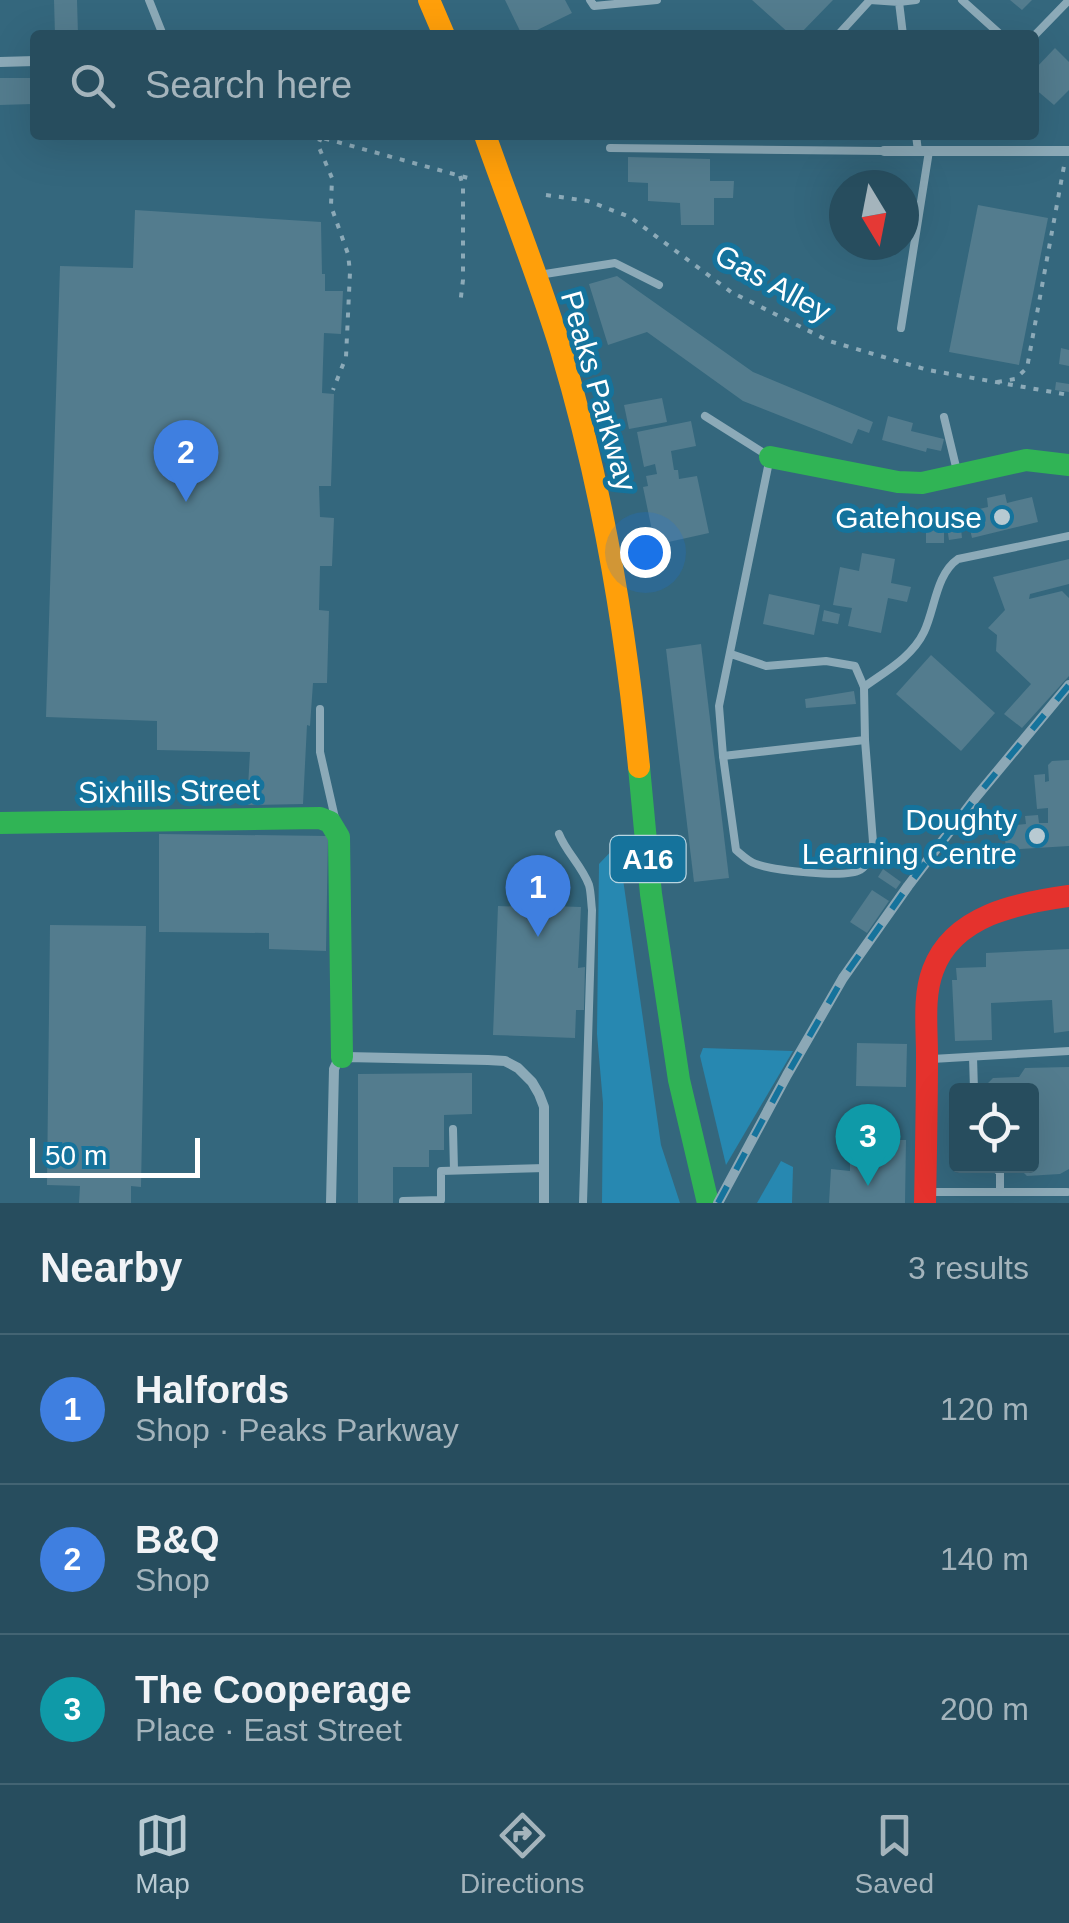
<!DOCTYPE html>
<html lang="en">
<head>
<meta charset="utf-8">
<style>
	:root { --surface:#274d5e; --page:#335767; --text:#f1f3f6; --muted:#a4b4bc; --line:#436473; --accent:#b8cad2 }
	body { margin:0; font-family:Helvetica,sans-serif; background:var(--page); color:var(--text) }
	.controls { position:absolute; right:30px; bottom:30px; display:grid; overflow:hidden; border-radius:10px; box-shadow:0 10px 40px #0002 }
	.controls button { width:90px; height:90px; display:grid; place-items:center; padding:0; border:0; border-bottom:2px solid var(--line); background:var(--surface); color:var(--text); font:50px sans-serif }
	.compass { position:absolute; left:829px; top:170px; width:90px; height:90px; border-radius:50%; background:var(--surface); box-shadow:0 10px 40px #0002; rotate:170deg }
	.scale { position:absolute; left:30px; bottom:25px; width:170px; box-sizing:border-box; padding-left:10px; border:5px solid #fff; border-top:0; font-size:28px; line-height:35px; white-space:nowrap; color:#fff; -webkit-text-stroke:8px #15739c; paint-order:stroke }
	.you { position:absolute; left:645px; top:552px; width:35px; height:35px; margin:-25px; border:8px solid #fff; border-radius:50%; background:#1a73e8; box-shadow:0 0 0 15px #1a73e833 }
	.badge { display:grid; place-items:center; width:65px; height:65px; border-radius:50%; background:var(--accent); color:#fff; font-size:32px; font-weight:700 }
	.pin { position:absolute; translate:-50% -82px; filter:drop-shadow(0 2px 5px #0008) }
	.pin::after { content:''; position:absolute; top:52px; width:35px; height:30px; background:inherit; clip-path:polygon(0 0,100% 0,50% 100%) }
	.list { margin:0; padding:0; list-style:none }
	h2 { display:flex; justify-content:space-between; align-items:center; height:130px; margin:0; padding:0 40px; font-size:42px }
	h2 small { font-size:32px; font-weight:400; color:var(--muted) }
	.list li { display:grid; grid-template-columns:65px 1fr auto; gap:30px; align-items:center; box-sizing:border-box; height:150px; padding:0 40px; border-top:2px solid var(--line) }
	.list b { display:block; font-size:38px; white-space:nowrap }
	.list p { margin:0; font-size:32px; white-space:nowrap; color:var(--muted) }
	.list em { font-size:32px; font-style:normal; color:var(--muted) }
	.icon { flex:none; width:55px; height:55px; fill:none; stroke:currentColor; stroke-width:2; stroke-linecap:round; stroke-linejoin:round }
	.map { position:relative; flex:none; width:1069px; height:1203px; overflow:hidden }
	.search { position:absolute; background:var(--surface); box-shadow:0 10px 40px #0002; left:30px; right:30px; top:30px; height:110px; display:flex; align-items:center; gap:25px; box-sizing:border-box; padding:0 35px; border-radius:10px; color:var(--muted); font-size:38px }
	.sheet { height:580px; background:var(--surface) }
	nav { display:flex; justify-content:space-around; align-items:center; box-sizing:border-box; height:140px; border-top:2px solid var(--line); background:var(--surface); font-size:28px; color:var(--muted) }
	nav a { display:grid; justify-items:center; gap:5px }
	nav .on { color:var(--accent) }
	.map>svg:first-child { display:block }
	.green { fill:#2788b1 }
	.building { fill:#537c8e }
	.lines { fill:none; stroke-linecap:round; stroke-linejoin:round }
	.path { stroke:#8caab8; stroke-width:4; stroke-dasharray:5 8; stroke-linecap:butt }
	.lane { stroke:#8caab8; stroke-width:8 }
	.street { stroke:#8caab8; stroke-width:10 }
	.fast { stroke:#30b455; stroke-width:22 }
	.slow { stroke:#ff9f0a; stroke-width:22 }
	.jam { stroke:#e5322d; stroke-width:22 }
	.rail-casing { stroke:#8ca8b6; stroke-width:10 }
	.rail { stroke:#15739c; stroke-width:6; stroke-dasharray:19; stroke-linecap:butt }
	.poi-dot { fill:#b8cad2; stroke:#15739c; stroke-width:4 }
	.labels { text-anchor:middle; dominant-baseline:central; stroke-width:10; stroke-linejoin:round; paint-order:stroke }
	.shield { fill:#15739c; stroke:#b9d5e1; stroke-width:2.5 }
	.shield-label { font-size:28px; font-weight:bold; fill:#fff }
	.street-label { font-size:30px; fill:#fff; stroke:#15739c }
	.poi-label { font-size:30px; fill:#fff; stroke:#15739c; text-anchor:end }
</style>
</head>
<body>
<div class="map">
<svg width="1069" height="1203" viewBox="0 0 1069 1203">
	<rect width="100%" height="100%" fill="#34677d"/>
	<!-- green -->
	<g class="green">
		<polygon points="618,844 661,1145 680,1203 602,1203 603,1103 597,1034 599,864"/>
		<polygon points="703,1048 793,1051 726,1165 700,1056"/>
		<polygon points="781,1161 793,1167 792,1203 757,1203"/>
	</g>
	<!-- building -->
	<g class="building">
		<polygon points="54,0 77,0 78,35 55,35"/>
		<polygon points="505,0 565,0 572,13 527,35 522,35"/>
		<polygon points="752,0 833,0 799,35 791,35"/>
		<polygon points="1010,0 1032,0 1022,10"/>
		<polygon points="1055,48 1069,62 1069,90 1054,105 1034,88 1034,70"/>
		<polygon points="0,78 33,78 33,104 0,105"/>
		<polygon points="628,157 710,159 710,181 734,181 733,198 714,198 714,225 681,225 680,203 648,201 648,183 628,182"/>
		<polygon points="978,205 1048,218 1019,365 949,352"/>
		<polygon points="135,210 321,222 322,274 325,274 325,291 343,291 341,334 324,333 322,393 334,394 331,486 319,486 320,517 334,518 332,566 320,566 319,610 329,611 327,683 313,683 310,726 307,725 303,804 247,805 250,752 157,750 157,721 46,717 60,266 133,268"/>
		<polygon points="617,276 753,372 873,422 869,433 858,429 852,444 743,401 647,332 608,345 589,284"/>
		<polygon points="1061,348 1069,350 1069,366 1059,364"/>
		<polygon points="1056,382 1069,384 1069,392 1055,390"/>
		<polygon points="662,398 667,422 629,429 624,405"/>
		<polygon points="888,416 913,423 911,431 944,439 941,451 927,448 926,452 882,440"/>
		<polygon points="691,421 696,446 671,451 674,470 678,470 679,479 697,476 709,533 655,545 643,487 648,486 646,476 657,474 655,464 644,467 637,432"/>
		<polygon points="1005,494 1007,503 1032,497 1038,522 972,538 966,512 988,507 987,498"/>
		<polygon points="960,519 962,538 949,540 946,521"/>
		<rect x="926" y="522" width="18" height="21"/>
		<polygon points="862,553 895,559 891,583 911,587 907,602 888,598 881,633 848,626 852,608 833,605 840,567 859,571"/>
		<polygon points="1069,559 1069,584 1030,594 1029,599 1062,591 1069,598 1069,676 1022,728 1004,714 1031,684 996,651 997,635 988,628 1005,610 993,577"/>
		<polygon points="769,594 820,605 814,635 763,624"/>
		<polygon points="824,610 840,614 838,624 822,621"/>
		<polygon points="701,644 729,878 694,882 666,649"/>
		<polygon points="931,655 995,713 961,751 896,694"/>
		<polygon points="854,691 856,704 806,708 805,699"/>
		<polygon points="1069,760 1069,846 1006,850 1004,826 1026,824 1025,816 1038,815 1039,823 1048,823 1048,808 1037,809 1034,775 1045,774 1045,782 1049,781 1048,765 1052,761"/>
		<polygon points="159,834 328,836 326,951 269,949 269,933 159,932"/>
		<polygon points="883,869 901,882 896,889 878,877"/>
		<polygon points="872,890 889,901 867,933 850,922"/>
		<polygon points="526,897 551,898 550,906 581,907 578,968 585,967 584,1010 576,1010 575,1038 493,1035 498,906 526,907"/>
		<polygon points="50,925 146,926 141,1187 131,1186 131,1203 79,1203 80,1186 47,1185"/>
		<polygon points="1069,949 1069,1031 1054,1033 1052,1000 991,1003 992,1040 955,1041 952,980 957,980 956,968 986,967 986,953"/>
		<polygon points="857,1043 907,1044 906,1087 856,1086"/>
		<polygon points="1069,1067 1069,1169 1060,1174 1027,1176 1020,1169 1020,1166 1032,1166 1032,1090 986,1090 986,1085 993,1078 1019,1077 1025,1068"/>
		<polygon points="472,1073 472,1114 444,1115 444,1150 429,1150 429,1167 393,1167 393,1203 358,1203 358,1074"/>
		<polygon points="850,1140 906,1140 905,1203 829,1203 831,1169 850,1171"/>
	</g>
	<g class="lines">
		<!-- path -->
		<g class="path">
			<polyline points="312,135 468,178"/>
			<polyline points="321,137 318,145 332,178 331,206 348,254 350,272 346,357 333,390"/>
			<polyline points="460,176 463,186 463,280 460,305"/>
			<polyline points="546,195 588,201 630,217 731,292 829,341 928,370 1069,395"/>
			<polyline points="997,382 1015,379 1027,368 1064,166"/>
		</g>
		<!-- lane -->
		<g class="lane">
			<polyline points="149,0 163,35"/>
			<polyline points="590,0 594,6 657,0"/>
			<polyline points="870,0 899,2 903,35"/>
			<polyline points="962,0 1001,35"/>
			<polyline points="899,2 916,0"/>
			<polyline points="838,35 870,0"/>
			<polyline points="1034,36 1069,0"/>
			<polyline points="916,135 918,151"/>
			<polyline points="610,148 884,151"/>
			<polyline points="545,274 615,263 659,285"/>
			<polyline points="901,328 929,151"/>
			<path d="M705 416 770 457 719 706 723 756 736 850C742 855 749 862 756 864 773 870 846 879 860 870 870 864 871 853 873 842L865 740 864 687 855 666 826 661 766 666 731 654"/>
			<polyline points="944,417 957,471"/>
			<path d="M864 687C886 671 912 657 924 632 935 609 936 574 958 559L1069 536"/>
			<polyline points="320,709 320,752 335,818"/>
			<polyline points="723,756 865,740"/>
			<path d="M559 834C566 852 582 866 589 885 591 892 591 902 592 910L583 1203"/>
			<polyline points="973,1057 974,1090"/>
			<polyline points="932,1059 1069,1051"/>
			<polyline points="453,1129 454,1170"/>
			<polyline points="992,1166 1000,1172 1000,1192"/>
			<polyline points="930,1192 1067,1192"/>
			<polyline points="403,1203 403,1201 441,1200 441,1171 545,1168"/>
		</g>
		<!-- street -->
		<g class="street">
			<polyline points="0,62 35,61"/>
			<polyline points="884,151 1069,151"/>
			<polyline points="331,1203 334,1069 339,1058 346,1057 488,1060 505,1061 518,1068 532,1082 539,1094 544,1107 544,1203"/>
		</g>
		<!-- fast -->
		<g class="fast">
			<polyline points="770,457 898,482 922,483 1026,460 1069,465"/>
			<polyline points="639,767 651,894 679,1080 708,1203"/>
			<polyline points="0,823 320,818 330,822 339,837 342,1057"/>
		</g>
		<!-- slow -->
		<g class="slow">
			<polyline points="429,0 444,35"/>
			<path d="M485 135C510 206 539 278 561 350 601 483 626 629 639 767"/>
		</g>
		<!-- jam -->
		<path class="jam" d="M925 1203C926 1154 927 1104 927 1055 927 1028 923 996 933 970 953 915 1018 903 1069 896"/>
		<!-- rail casing -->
		<g class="rail-casing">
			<polyline id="rail" points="718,1203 787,1075 843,978 908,886 976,797 1069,685"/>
		</g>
		<!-- rail -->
		<use href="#rail" class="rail"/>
	</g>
	<!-- markers -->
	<g class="poi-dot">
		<circle cx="1002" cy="517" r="10"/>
		<circle cx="1037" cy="836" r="10"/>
	</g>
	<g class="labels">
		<!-- shield labels -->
		<rect class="shield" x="610.5" y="836" width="75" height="46" rx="8"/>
		<g class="shield-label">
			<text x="648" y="859">A16</text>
		</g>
		<!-- street labels -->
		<g class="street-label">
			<text transform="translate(773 283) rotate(29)">Gas Alley</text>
			<text transform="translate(599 391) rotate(74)">Peaks Parkway</text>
			<text transform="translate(169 791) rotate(-1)">Sixhills Street</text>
		</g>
		<!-- poi labels -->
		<g class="poi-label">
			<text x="982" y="517">Gatehouse</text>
			<text x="1017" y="819">Doughty<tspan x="1017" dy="34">Learning Centre</tspan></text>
		</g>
	</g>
</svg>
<div class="controls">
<button><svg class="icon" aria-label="locate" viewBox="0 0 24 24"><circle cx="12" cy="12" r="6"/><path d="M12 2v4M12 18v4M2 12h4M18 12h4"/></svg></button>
</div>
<svg class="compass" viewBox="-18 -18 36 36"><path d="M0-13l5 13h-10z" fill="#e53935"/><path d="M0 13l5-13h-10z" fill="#a4b4bc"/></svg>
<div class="scale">50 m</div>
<div class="you"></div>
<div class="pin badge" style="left:538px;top:937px;background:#3f7fe0">1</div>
<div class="pin badge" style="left:186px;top:502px;background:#3f7fe0">2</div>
<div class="pin badge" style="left:868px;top:1186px;background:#0f9aa8">3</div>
<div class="search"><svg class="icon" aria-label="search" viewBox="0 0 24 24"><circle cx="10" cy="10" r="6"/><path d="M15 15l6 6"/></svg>Search here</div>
</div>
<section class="sheet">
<h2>Nearby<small>3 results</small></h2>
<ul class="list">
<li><span class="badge" style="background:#3f7fe0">1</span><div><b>Halfords</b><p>Shop · Peaks Parkway</p></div><em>120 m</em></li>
<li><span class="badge" style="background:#3f7fe0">2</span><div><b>B&amp;Q</b><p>Shop</p></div><em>140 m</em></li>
<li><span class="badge" style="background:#0f9aa8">3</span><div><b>The Cooperage</b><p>Place · East Street</p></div><em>200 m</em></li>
</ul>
</section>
<nav>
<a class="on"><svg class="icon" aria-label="map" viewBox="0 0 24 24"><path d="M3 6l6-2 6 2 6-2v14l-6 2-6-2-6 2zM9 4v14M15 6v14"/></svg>Map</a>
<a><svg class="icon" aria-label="directions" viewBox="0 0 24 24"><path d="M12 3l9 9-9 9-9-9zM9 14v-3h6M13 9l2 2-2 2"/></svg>Directions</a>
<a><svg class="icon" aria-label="saved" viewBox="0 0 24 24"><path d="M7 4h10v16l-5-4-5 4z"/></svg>Saved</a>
</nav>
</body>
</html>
